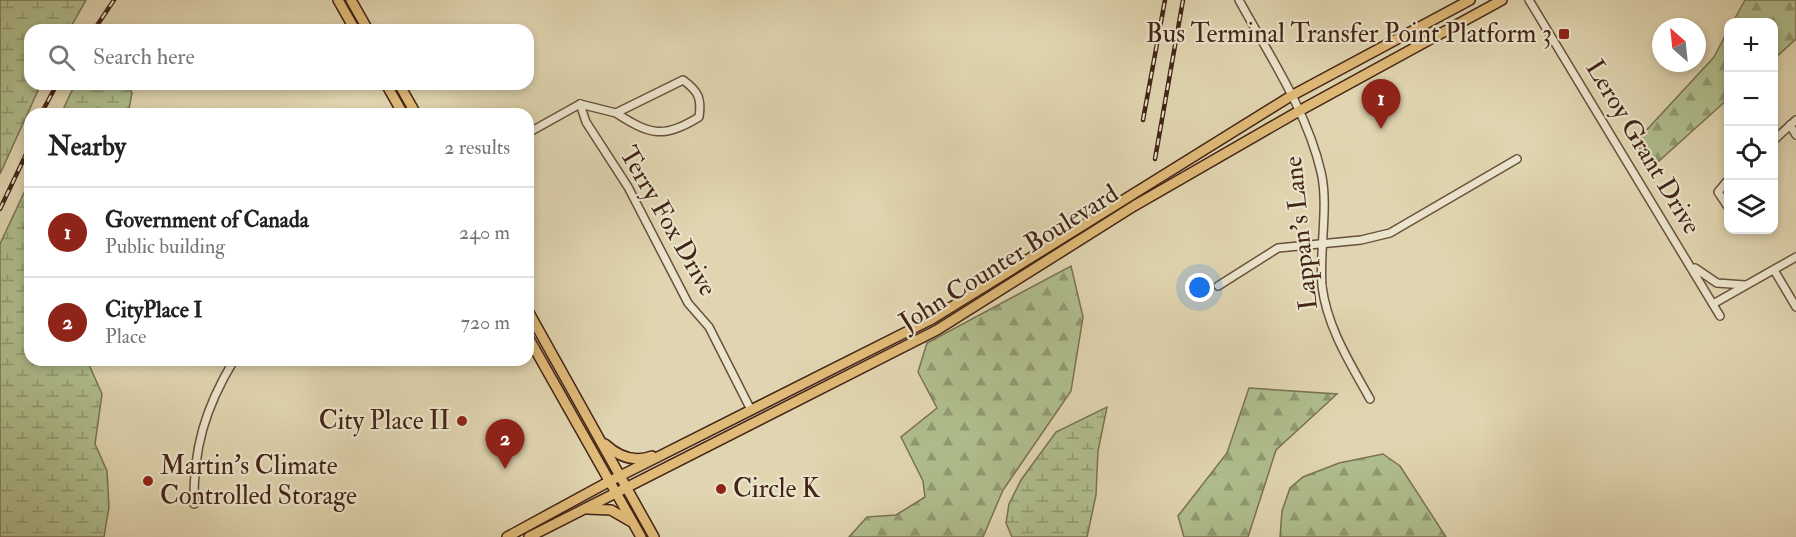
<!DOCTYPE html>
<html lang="en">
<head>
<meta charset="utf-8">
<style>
	:root { --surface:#fff; --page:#f6f6f6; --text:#222; --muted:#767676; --line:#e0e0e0; --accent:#8f2418 }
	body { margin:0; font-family:"IM FELL Double Pica",serif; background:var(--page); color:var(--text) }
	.controls { position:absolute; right:18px; top:18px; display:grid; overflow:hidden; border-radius:12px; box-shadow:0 3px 9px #0003 }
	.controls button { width:54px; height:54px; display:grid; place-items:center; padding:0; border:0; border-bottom:2px solid var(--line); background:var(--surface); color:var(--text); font:30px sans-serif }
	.compass { position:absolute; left:1652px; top:18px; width:54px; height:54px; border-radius:50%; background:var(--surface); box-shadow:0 3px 9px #0003; rotate:333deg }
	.you { position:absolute; left:1200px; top:288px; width:21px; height:21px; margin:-15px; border:4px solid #fff; border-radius:50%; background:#1a73e8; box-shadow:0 0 0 9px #1a73e833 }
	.badge { display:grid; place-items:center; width:39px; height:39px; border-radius:50%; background:var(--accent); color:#fff; font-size:20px; font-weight:700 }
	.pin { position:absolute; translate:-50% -50px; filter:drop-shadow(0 2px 3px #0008) }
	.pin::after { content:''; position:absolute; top:32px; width:21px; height:18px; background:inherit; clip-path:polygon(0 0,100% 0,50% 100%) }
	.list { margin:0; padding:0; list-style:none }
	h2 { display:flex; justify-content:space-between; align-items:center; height:78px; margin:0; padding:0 24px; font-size:26px }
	h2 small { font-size:20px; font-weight:400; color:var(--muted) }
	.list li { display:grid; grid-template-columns:39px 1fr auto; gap:18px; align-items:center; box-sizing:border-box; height:90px; padding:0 24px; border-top:2px solid var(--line) }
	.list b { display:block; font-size:22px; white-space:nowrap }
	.list p { margin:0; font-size:20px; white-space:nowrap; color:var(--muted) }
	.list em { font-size:20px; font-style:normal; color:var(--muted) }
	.icon { flex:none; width:33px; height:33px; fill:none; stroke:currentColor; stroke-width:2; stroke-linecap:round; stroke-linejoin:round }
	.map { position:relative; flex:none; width:1796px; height:537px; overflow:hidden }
	.search { position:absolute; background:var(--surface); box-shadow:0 3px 9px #0003; left:24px; top:24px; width:510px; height:66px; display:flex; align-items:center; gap:15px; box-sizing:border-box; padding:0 21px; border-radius:18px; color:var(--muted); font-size:22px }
	.panel { position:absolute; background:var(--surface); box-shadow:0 3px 9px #0003; left:24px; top:108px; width:510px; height:258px; border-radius:18px }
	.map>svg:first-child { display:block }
	.forest { fill:url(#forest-firs); stroke:#7a7152; stroke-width:1.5 }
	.wetland { fill:url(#wetland-marsh); stroke:#7a7152; stroke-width:1.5 }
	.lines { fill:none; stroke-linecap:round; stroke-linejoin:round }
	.minor-casing { stroke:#6a503c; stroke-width:10 }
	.major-casing { stroke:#432416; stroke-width:12 }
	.minor { stroke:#ebe4cc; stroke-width:7 }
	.major { stroke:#e0ba78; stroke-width:9 }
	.rail-casing { stroke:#432416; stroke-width:4.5 }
	.rail { stroke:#ebe4cc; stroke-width:2; stroke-dasharray:7; stroke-linecap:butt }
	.poi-dot { fill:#8f2418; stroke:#ebe4cc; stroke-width:2 }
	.labels { text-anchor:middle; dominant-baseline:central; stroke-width:4.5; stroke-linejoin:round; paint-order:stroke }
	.poi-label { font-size:26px; fill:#432416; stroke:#ebe4cc; text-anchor:end }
	.street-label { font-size:26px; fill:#432416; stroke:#ebe4cc }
</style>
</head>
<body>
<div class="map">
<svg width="1796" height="537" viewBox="0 0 1796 537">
	<defs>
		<pattern id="forest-firs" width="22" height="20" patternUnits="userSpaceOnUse" patternTransform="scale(1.5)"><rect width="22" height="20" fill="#b0be8d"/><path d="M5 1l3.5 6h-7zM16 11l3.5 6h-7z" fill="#919a72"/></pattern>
		<pattern id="wetland-marsh" width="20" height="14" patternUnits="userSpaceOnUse" patternTransform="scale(1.5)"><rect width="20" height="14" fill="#b0be8d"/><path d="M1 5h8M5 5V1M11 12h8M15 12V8" fill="none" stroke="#919a72"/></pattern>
	</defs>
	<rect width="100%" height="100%" fill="#e0d5b0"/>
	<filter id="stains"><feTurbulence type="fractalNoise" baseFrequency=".00333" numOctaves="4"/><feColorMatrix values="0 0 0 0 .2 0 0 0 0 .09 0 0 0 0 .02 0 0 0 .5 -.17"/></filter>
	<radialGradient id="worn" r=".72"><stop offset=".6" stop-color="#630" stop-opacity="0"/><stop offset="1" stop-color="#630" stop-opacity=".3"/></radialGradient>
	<!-- forest -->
	<g class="forest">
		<polygon points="1745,0 1796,0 1796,39 1774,59 1774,22 1733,22"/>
		<polygon points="1728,30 1728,99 1650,169 1638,145 1642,135 1714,57"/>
		<polygon points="1071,266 1083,317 1071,391 1003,490 983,537 849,537 867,517 896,515 925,497 923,481 901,437 937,408 918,372 927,343"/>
		<polygon points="1249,388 1337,394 1276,450 1248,537 1184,537 1178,516 1227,453"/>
		<polygon points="1383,454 1400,466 1446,537 1280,537 1282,511 1290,488 1303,477 1339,463"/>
	</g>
	<!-- wetland -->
	<g class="wetland">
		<polygon points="0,0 86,0 69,30 30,30 30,84 41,84 0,174"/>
		<polygon points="75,84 127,84 132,93 128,114 61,114"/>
		<polygon points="30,180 30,206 24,228 30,248 30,360 87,360 102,394 95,444 107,471 109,507 104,537 0,537 0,244"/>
		<polygon points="1107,407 1098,451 1096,495 1087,537 1012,537 1006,523 1009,504 1021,480 1056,432"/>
	</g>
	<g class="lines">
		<!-- minor casing -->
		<g class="minor-casing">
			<g id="minor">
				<path d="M1239 0C1269 55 1307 111 1321 172 1329 205 1319 251 1322 286 1327 327 1350 363 1370 399"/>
				<polyline points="1529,0 1720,316"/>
				<polyline points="580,104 586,122 628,187 688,303 709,327 751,410"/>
				<path d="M580 104 616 113 683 80C698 91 702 98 699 117 664 139 650 135 616 113"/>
				<polyline points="1790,125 1796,135"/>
				<polyline points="528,133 580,104"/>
				<polyline points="1774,140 1796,120"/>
				<polyline points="1728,180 1718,192 1728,207"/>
				<polyline points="1695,268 1717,283 1745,285"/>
				<polyline points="1774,270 1796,307"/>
				<polyline points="1218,286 1278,248 1361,240 1390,233 1517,159"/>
				<polyline points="1713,304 1796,257"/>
				<path d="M194 504C193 449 205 408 234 360"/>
			</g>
		</g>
		<!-- major casing -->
		<g class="major-casing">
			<g id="major">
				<polyline points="338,0 355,30"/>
				<polyline points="351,0 368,30"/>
				<polyline points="386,84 403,114"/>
				<polyline points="399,84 416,114"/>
				<polyline points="528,311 654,537"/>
				<polyline points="528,337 641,537"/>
				<path d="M605 444C619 457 634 463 652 456"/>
				<polyline points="587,509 611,510 630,521"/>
				<polyline points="507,537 610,481 932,319 1291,96 1470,0"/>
				<polyline points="529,537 937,330 1134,206 1299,111 1502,0"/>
			</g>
		</g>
		<!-- minor -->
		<use href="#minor" class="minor"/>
		<!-- major -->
		<use href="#major" class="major"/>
		<!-- rail casing -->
		<g class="rail-casing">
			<g id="rail">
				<polyline points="94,30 114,0"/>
				<polyline points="41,114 57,84"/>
				<polyline points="1143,120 1165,0"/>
				<polyline points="1155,159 1183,0"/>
				<polyline points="0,209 30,146"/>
			</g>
		</g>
		<!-- rail -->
		<use href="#rail" class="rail"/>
	</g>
	<!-- markers -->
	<g class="poi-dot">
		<rect x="1558" y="28" width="12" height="12" rx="3"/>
		<circle cx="462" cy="421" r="6"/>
		<circle cx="148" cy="481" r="6"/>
		<circle cx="721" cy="489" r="6"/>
	</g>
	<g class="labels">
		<!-- poi labels -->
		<g class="poi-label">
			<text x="1552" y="34">Bus Terminal Transfer Point Platform 3</text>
			<text x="450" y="421">City Place II</text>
			<text x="160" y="466" text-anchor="start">Martin's Climate<tspan x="160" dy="30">Controlled Storage</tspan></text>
			<text x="733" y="489" text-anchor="start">Circle K</text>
		</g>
		<!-- street labels -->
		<g class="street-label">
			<text transform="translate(1643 147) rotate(59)">Leroy Grant Drive</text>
			<text transform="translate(668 221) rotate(60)">Terry Fox Drive</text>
			<text transform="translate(1301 233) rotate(-96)">Lappan's Lane</text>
			<text transform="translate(1009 258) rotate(-32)">John Counter Boulevard</text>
		</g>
	</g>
	<rect width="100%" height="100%" filter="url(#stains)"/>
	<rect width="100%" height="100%" fill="url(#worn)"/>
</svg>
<div class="controls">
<button>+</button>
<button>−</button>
<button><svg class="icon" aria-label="locate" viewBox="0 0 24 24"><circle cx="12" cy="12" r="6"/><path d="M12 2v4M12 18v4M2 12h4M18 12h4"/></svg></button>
<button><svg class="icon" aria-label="layers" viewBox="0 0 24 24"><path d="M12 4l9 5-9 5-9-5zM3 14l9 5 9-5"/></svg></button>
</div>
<svg class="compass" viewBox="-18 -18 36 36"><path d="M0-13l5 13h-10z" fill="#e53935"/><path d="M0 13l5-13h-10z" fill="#767676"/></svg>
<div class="you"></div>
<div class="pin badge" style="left:1381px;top:129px">1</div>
<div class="pin badge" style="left:505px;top:469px">2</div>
<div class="search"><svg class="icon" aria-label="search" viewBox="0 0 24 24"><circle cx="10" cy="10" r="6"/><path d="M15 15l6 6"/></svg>Search here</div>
<section class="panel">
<h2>Nearby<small>2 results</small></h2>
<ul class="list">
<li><span class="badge">1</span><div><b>Government of Canada</b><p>Public building</p></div><em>240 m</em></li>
<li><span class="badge">2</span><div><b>CityPlace I</b><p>Place</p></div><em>720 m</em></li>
</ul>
</section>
</div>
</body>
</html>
